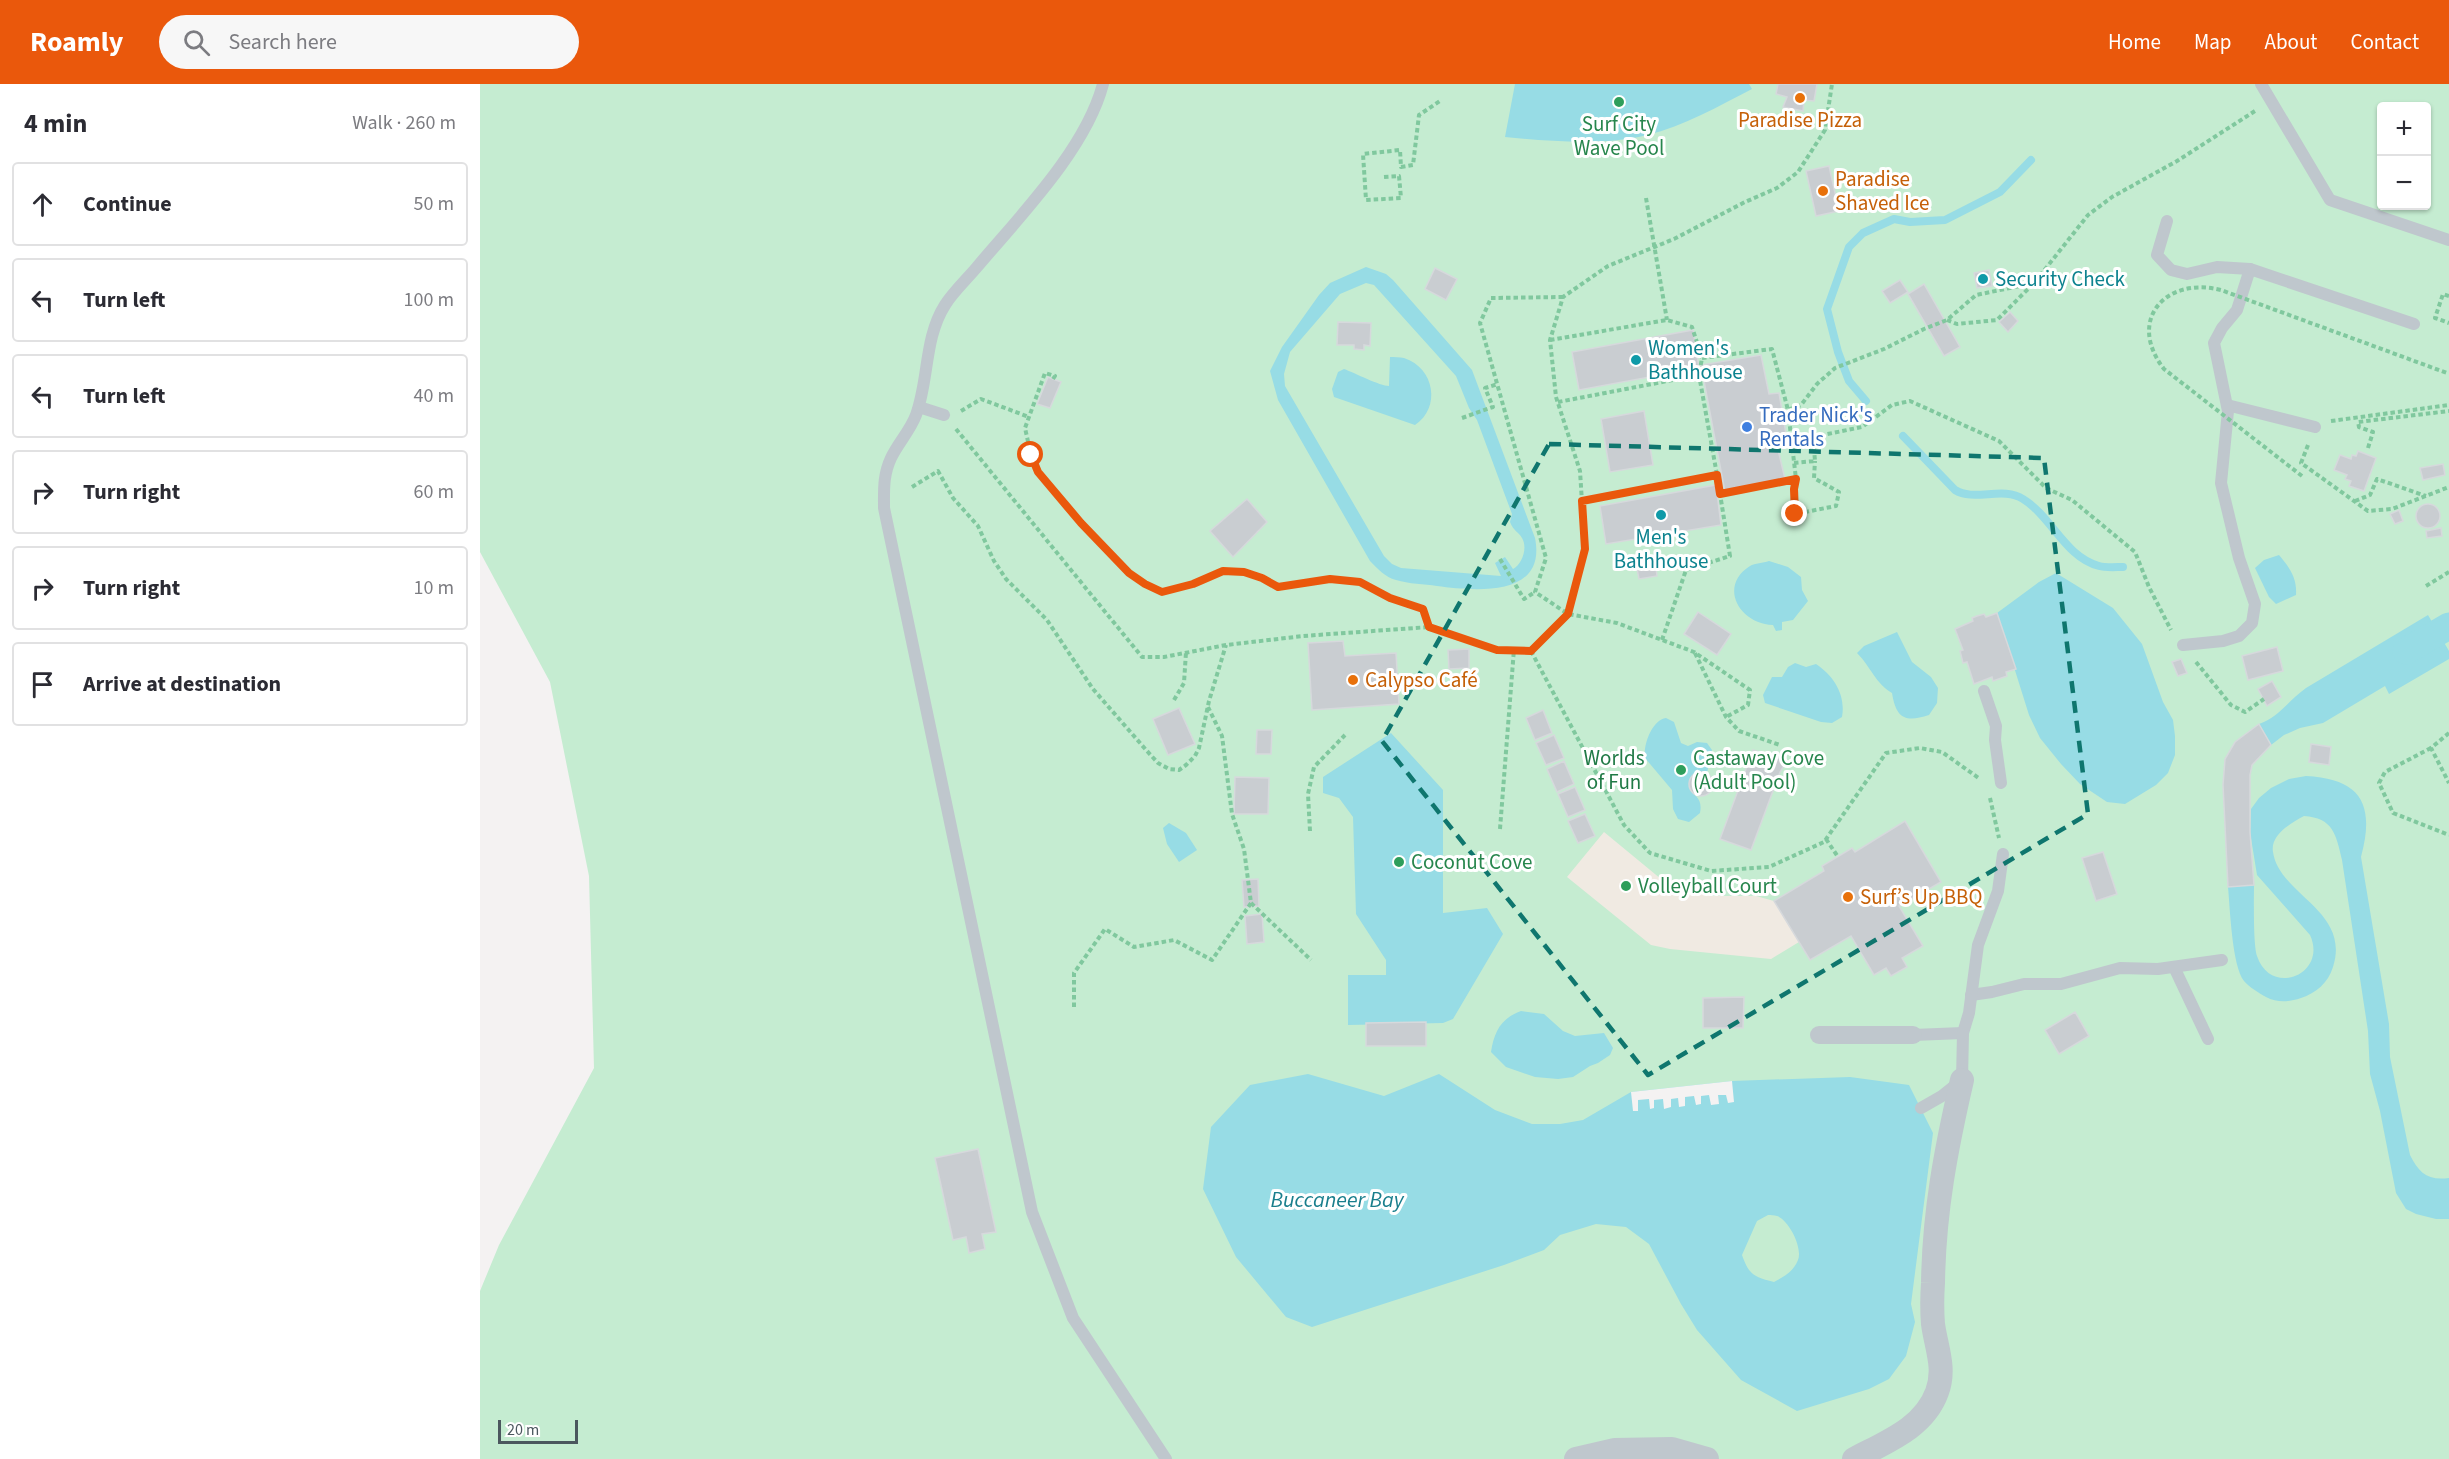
<!DOCTYPE html>
<html lang="en">
<head>
<meta charset="utf-8">
<style>
	:root { --surface:#fff; --page:#f7f7f7; --text:#2b2b33; --muted:#7c7c81; --line:#e1e1e2; --accent:#ea580c }
	body { margin:0; font-family:"Source Sans 3",sans-serif; background:var(--page); color:var(--text) }
	.controls { position:absolute; right:18px; top:18px; display:grid; overflow:hidden; border-radius:6px; box-shadow:0 2px 4px #0004 }
	.controls button { width:54px; height:54px; display:grid; place-items:center; padding:0; border:0; border-bottom:2px solid var(--line); background:var(--surface); color:var(--text); font:30px sans-serif }
	.scale { position:absolute; left:18px; bottom:15px; width:80px; box-sizing:border-box; padding-left:6px; border:3px solid #4b575e; border-top:0; font-size:16px; line-height:21px; white-space:nowrap; color:#4b575e; -webkit-text-stroke:4px #fff; paint-order:stroke }
	.stop { position:absolute; width:18px; height:18px; margin:-14px; border:4px solid #ea580c; border-radius:50%; background:#fff }
	.stop.end { background:#ea580c; border-color:#fff; box-shadow:0 2px 6px #0008 }
	.list { margin:0; padding:0; list-style:none }
	h2 { display:flex; justify-content:space-between; align-items:center; height:78px; margin:0; padding:0 24px; font-size:26px }
	h2 small { font-size:20px; font-weight:400; color:var(--muted) }
	.list li { display:grid; grid-template-columns:39px 1fr auto; gap:18px; align-items:center; box-sizing:border-box; height:84px; margin:0 12px 12px; padding:0 12px; border:2px solid var(--line); border-radius:6px }
	.list b { display:block; font-size:22px; white-space:nowrap }
	.list em { font-size:20px; font-style:normal; color:var(--muted) }
	.icon { flex:none; width:33px; height:33px; fill:none; stroke:currentColor; stroke-width:2; stroke-linecap:round; stroke-linejoin:round }
	.map { position:relative; flex:none; width:1969px; height:1375px; overflow:hidden }
	header { display:flex; align-items:center; gap:36px; box-sizing:border-box; height:84px; padding:0 30px; background:var(--accent); color:#fff }
	header strong { font-size:28px }
	nav { display:flex; gap:33px; margin-inline-start:auto; font-size:21px }
	.search { width:420px; height:54px; background:var(--page); display:flex; align-items:center; gap:15px; box-sizing:border-box; padding:0 21px; border-radius:33px; color:var(--muted); font-size:22px }
	main { display:flex }
	aside { flex:1; background:var(--surface) }
	.map>svg:first-child { display:block }
	.green { fill:#c5ecd1; fill-rule:evenodd }
	.sand { fill:#f0eae2 }
	.water { fill:#97dce5; fill-rule:evenodd }
	.pier { fill:#f4f2f2 }
	.lines { fill:none; stroke-linecap:round; stroke-linejoin:round }
	.stream { stroke:#97dce5; stroke-width:8 }
	.canal { stroke:#97dce5; stroke-width:27 }
	.building { fill:#c9cdd1; stroke:#d6d9dc; stroke-width:1.5 }
	.path { stroke:#80c89e; stroke-width:4; stroke-dasharray:4.5 3; stroke-linecap:butt }
	.service { stroke:#bfc7cd; stroke-width:12 }
	.pedestrian { stroke:#bfc7cd; stroke-width:18 }
	.minor { stroke:#bfc7cd; stroke-width:24 }
	.path-bridge { stroke:#80c89e; stroke-width:4; stroke-dasharray:4.5 3; stroke-linecap:butt }
	.route { stroke:#ea580c; stroke-width:8 }
	.marked { fill:none; stroke:#0f766e; stroke-width:4.5; stroke-dasharray:12 8; stroke-linejoin:round }
	.food-dot { fill:#e8710a; stroke:#fff; stroke-width:2 }
	.leisure-dot { fill:#2e9e5b; stroke:#fff; stroke-width:2 }
	.culture-dot { fill:#0f9aa8; stroke:#fff; stroke-width:2 }
	.shop-dot { fill:#3f7fe0; stroke:#fff; stroke-width:2 }
	.labels { text-anchor:middle; dominant-baseline:central; stroke-width:6; stroke-linejoin:round; paint-order:stroke }
	.food-label { font-size:21px; fill:#c56008; stroke:#fff; text-anchor:start }
	.leisure-label { font-size:21px; fill:#27864d; stroke:#fff; text-anchor:start }
	.culture-label { font-size:21px; fill:#0d838f; stroke:#fff; text-anchor:start }
	.shop-label { font-size:21px; fill:#366cbe; stroke:#fff; text-anchor:start }
	.park-label { font-size:21px; fill:#207a46; stroke:#fff }
	.water-label { font-size:22px; font-style:italic; fill:#197e8c; stroke:#fff }
</style>
</head>
<body>
<header>
<strong>Roamly</strong>
<div class="search"><svg class="icon" aria-label="search" viewBox="0 0 24 24"><circle cx="10" cy="10" r="6"/><path d="M15 15l6 6"/></svg>Search here</div>
<nav><a>Home</a><a>Map</a><a>About</a><a>Contact</a></nav>
</header>
<main>
<aside>
<h2>4 min<small>Walk · 260 m</small></h2>
<ul class="list">
<li><svg class="icon" aria-label="ahead" viewBox="0 0 24 24"><path d="M12 20V5M6 11l6-6 6 6"/></svg><div><b>Continue</b></div><em>50 m</em></li>
<li><svg class="icon" aria-label="left" viewBox="0 0 24 24"><path d="M17 20v-9H6M10 6l-5 5 5 5"/></svg><div><b>Turn left</b></div><em>100 m</em></li>
<li><svg class="icon" aria-label="left" viewBox="0 0 24 24"><path d="M17 20v-9H6M10 6l-5 5 5 5"/></svg><div><b>Turn left</b></div><em>40 m</em></li>
<li><svg class="icon" aria-label="right" viewBox="0 0 24 24"><path d="M7 20v-9h11M14 6l5 5-5 5"/></svg><div><b>Turn right</b></div><em>60 m</em></li>
<li><svg class="icon" aria-label="right" viewBox="0 0 24 24"><path d="M7 20v-9h11M14 6l5 5-5 5"/></svg><div><b>Turn right</b></div><em>10 m</em></li>
<li><svg class="icon" aria-label="arrive" viewBox="0 0 24 24"><path d="M6 21V4h12l-3 4 3 4H6"/></svg><div><b>Arrive at destination</b></div></li>
</ul>
</aside>
<div class="map">
<svg width="1969" height="1375" viewBox="0 0 1969 1375">
	<rect width="100%" height="100%" fill="#f4f2f2"/>
	<!-- green -->
	<path class="green" d="M0 0H1969V1375H0V1207L19 1161 114 984 109 792 70 598 0 468ZM1902 22H1946V122H1902Z"/>
	<!-- sand -->
	<polygon class="sand" points="1124,748 1181,795 1232,812 1276,812 1294,817 1319,858 1291,875 1190,865 1171,861 1087,793"/>
	<!-- water -->
	<g class="water">
		<path d="M1035 0H1269L1272 5C1239 22 1204 42 1167 51 1125 62 1068 57 1025 53Z"/>
		<path d="M886 183 906 190 913 196 992 286 1055 454C1067 514 995 507 957 502 944 500 929 500 916 496 905 493 898 485 890 477L798 316 790 287 802 263 839 211 850 199ZM886 199 894 201 976 292 989 324 997 336 1032 430 1030 438C1034 448 1038 447 1042 454 1048 464 1042 480 1033 485L1025 473 1015 479 1021 492 921 484 912 480 904 472 805 302 804 290 810 268 860 210Z"/>
		<path d="M910 273C914 273 920 273 924 274 955 284 961 324 935 341L854 313 852 305 858 288 864 285C875 289 900 302 909 302Z"/>
		<path d="M1799 471C1810 484 1817 494 1816 511L1796 520 1789 513 1775 484 1784 476Z"/>
		<path d="M1289 477 1308 483 1321 493 1322 506 1328 517 1313 536 1302 538V546L1296 547 1293 541C1259 540 1238 502 1270 482 1275 479 1283 479 1289 477Z"/>
		<polygon points="1576,489 1633,524 1662,560 1683,618 1693,636 1695,652 1695,671 1688,689 1676,701 1645,720 1627,718 1600,700 1581,680 1560,654 1549,631 1517,529 1559,498"/>
		<path d="M1948 531 1969 567V575L1909 610 1905 602 1843 639 1820 644 1804 651 1791 661 1779 640C1799 633 1809 616 1826 604Z"/>
		<path d="M1417 548 1432 578 1451 593 1458 604 1457 619 1449 631C1425 639 1416 634 1412 609 1395 599 1391 583 1377 569L1384 562Z"/>
		<path d="M1315 579 1326 583 1336 580C1354 592 1366 611 1362 633L1352 639 1341 638 1285 619 1283 611 1292 593H1302L1308 583Z"/>
		<path d="M1186 634 1194 638 1201 659 1208 662 1217 658 1227 659 1232 666 1227 689H1216L1210 695V703C1214 714 1223 713 1220 729L1209 738 1198 735 1193 725 1192 706 1165 674C1163 661 1172 636 1186 634Z"/>
		<polygon points="911,649 963,706 963,829 1007,824 1023,850 973,935 963,939 868,941 868,891 906,891 906,876 876,830 873,733 859,714 843,709 843,693"/>
		<path d="M1826 692C1882 695 1895 721 1881 773L1909 940 1910 973 1930 1071C1939 1089 1948 1097 1969 1094V1135H1956L1936 1130 1926 1125 1916 1109 1900 1027 1890 990 1888 947 1862 776C1856 750 1853 734 1824 732 1811 739 1790 751 1793 768 1799 811 1871 826 1853 883 1848 899 1836 909 1821 914 1810 918 1797 919 1786 913 1779 909 1769 903 1764 897 1752 882 1750 824 1748 803L1774 801C1774 816 1773 859 1777 872 1791 914 1848 890 1830 851L1777 791 1770 748 1771 725 1779 714 1791 704 1809 695Z"/>
		<polygon points="689,739 706,749 717,766 699,778 687,760 683,744"/>
		<path d="M1041 927 1064 930 1083 947 1095 952 1124 949 1133 964 1130 971 1118 979 1110 982 1093 993 1078 995 1055 993 1026 983 1011 968C1014 948 1021 934 1041 927Z"/>
		<path d="M828 990 904 1012 959 990 1015 1026 1052 1040H1080L1103 1036 1151 1008 1252 997 1370 993 1429 1001 1453 1049 1431 1220 1435 1238 1426 1272 1409 1295 1389 1305 1317 1327 1261 1296 1217 1246 1201 1220 1169 1160 1146 1143 1116 1140 1080 1151 1064 1166 1024 1181 832 1243 806 1233 756 1173 723 1105 731 1043 770 1001ZM1288 1131C1291 1131 1294 1131 1297 1132 1309 1136 1323 1164 1318 1176 1313 1188 1305 1192 1294 1198 1274 1193 1269 1191 1262 1171L1277 1137Z"/>
	</g>
	<!-- pier -->
	<polygon class="pier" points="1252,997 1254,1018 1248,1019 1246,1011 1238,1011 1239,1020 1231,1021 1229,1011 1221,1012 1221,1020 1216,1021 1214,1012 1205,1013 1205,1022 1199,1023 1198,1014 1191,1015 1191,1023 1184,1025 1183,1015 1174,1016 1174,1024 1170,1025 1169,1015 1158,1016 1158,1027 1153,1027 1151,1008"/>
	<g class="lines">
		<!-- stream -->
		<g class="stream">
			<polyline points="1386,317 1369,297 1358,268 1347,225 1369,163 1383,149 1414,135 1430,138 1465,136 1520,108 1551,76"/>
			<path d="M1423 352 1475 406C1494 418 1523 402 1543 415 1572 433 1585 473 1619 482 1626 484 1636 483 1643 483"/>
		</g>
		<!-- canal -->
		<polyline class="canal" points="1926,567 1969,542"/>
	</g>
	<!-- building -->
	<g class="building">
		<polygon points="1298,0 1337,0 1334,17 1324,16 1323,27 1303,23 1307,13 1296,10"/>
		<polygon points="1349,82 1359,127 1336,132 1326,87"/>
		<polygon points="955,184 977,195 966,216 945,205"/>
		<polygon points="1509,186 1512,202 1497,204 1494,189"/>
		<polygon points="1420,196 1428,208 1410,219 1402,207"/>
		<polygon points="1444,200 1480,263 1464,272 1428,210"/>
		<polygon points="1530,228 1538,237 1528,248 1519,238"/>
		<polygon points="858,238 891,239 890,262 884,261 884,266 874,265 874,261 857,261"/>
		<polygon points="1213,246 1219,284 1099,306 1092,268"/>
		<polygon points="1281,271 1289,310 1299,309 1306,350 1295,353 1305,395 1245,408 1221,281"/>
		<polygon points="568,293 581,298 570,324 557,320"/>
		<polygon points="1164,327 1173,381 1130,388 1121,335"/>
		<polygon points="1878,367 1896,374 1884,407 1869,402 1871,397 1865,395 1867,391 1854,386 1860,371 1871,375 1872,371 1876,372"/>
		<polygon points="1963,380 1965,391 1943,396 1940,384"/>
		<polygon points="1236,401 1241,441 1126,460 1120,422"/>
		<polygon points="767,415 787,438 753,473 730,447"/>
		<circle cx="1948" cy="432" r="12"/>
		<polygon points="1919,426 1923,437 1915,440 1910,430"/>
		<polygon points="1961,444 1962,452 1947,454 1946,447"/>
		<polygon points="1175,476 1177,492 1159,495 1156,480"/>
		<polygon points="1218,528 1251,550 1237,571 1204,550"/>
		<polygon points="1517,529 1536,585 1526,588 1527,592 1513,597 1512,593 1494,600 1487,578 1483,579 1480,567 1483,566 1475,545 1493,537 1492,534 1497,532 1504,530 1506,533"/>
		<polygon points="863,557 865,572 916,569 919,620 832,626 828,559"/>
		<polygon points="1797,563 1803,587 1768,596 1762,572"/>
		<polygon points="989,565 989,584 969,585 968,566"/>
		<polygon points="1701,575 1707,589 1698,592 1692,578"/>
		<polygon points="1792,597 1801,613 1787,622 1778,605"/>
		<polygon points="699,624 715,660 688,671 673,635"/>
		<polygon points="1063,626 1072,649 1055,656 1046,634"/>
		<polygon points="1779,640 1791,661 1772,681 1770,691 1770,748 1774,801 1748,803 1743,701 1745,675 1755,658"/>
		<polygon points="777,646 792,646 791,670 776,670"/>
		<polygon points="1074,651 1084,674 1066,681 1056,659"/>
		<polygon points="1831,660 1851,663 1849,681 1829,678"/>
		<polygon points="1273,666 1307,677 1300,688 1271,766 1240,755"/>
		<polygon points="1084,677 1094,700 1077,708 1067,685"/>
		<circle cx="1221" cy="700" r="12"/>
		<polygon points="755,693 789,694 788,730 754,730"/>
		<polygon points="1095,703 1105,726 1088,733 1078,710"/>
		<polygon points="1105,730 1115,752 1098,759 1088,737"/>
		<polygon points="1425,737 1461,798 1419,822 1443,862 1422,874 1427,883 1411,892 1406,884 1394,891 1371,852 1330,876 1294,817 1344,787 1342,782 1372,764 1375,768"/>
		<polygon points="1623,768 1637,810 1616,817 1602,774"/>
		<polygon points="778,795 779,822 764,823 762,796"/>
		<polygon points="782,830 784,858 767,860 765,832"/>
		<polygon points="1264,913 1263,944 1223,944 1223,914"/>
		<polygon points="1595,928 1609,952 1579,970 1565,946"/>
		<polygon points="946,938 946,962 886,962 886,939"/>
		<polygon points="498,1065 516,1148 502,1150 505,1165 489,1169 486,1153 473,1156 455,1074"/>
	</g>
	<g class="lines">
		<!-- path -->
		<g class="path">
			<polyline points="904,93 919,92 921,114 886,116 883,70 920,66 921,83 933,81 939,31 960,17"/>
			<polyline points="1166,114 1187,236"/>
			<polyline points="1969,212 1963,210 1955,234 1969,239"/>
			<polyline points="1083,213 1011,214 1000,239 1066,474 1055,508 1088,530 1137,539 1214,568 1270,606 1268,621 1246,633"/>
			<polyline points="1467,236 1477,240 1517,236 1555,198 1608,131 1632,113 1697,77 1775,27"/>
			<polyline points="1070,256 1187,236 1212,243 1222,274 1219,291"/>
			<polyline points="1222,274 1292,265 1308,326 1316,395 1240,410"/>
			<polyline points="573,295 575,292 565,289 545,344 551,371 558,388 601,439 649,489 665,500 682,508 697,505 743,487 764,488 782,494 798,503 850,495 880,498 910,514 943,525 949,543"/>
			<polyline points="1078,318 1219,291 1237,391 1102,417"/>
			<polyline points="481,327 501,315 549,333"/>
			<polyline points="1302,328 1321,321 1337,300 1355,284 1404,265 1444,245 1467,236 1496,211 1554,199"/>
			<polyline points="982,334 1013,323 1005,304 1018,300"/>
			<polyline points="1851,337 1969,321"/>
			<polyline points="476,345 662,573 684,573 746,561 823,552 949,543 1017,566 1051,567 1088,530 1105,465 1100,387 1076,313 1070,256 1083,213 1128,182 1194,155 1265,118 1297,104 1318,88 1345,46 1352,0"/>
			<polyline points="1828,361 1821,379 1888,427 1912,425 1969,403"/>
			<polyline points="1888,364 1893,348 1879,343 1878,338 1969,327"/>
			<polyline points="1314,379 1335,377 1333,353 1382,343 1412,321 1430,317 1519,357 1566,404 1592,416 1655,468 1669,503 1691,546"/>
			<polyline points="1316,395 1314,405 1315,430 1356,422 1359,408 1334,394 1335,377"/>
			<polyline points="432,403 458,387 473,414 498,442 514,477 526,495 567,536 613,605 667,667 678,679 689,685 699,686 706,681 715,672 719,664 729,617 746,561"/>
			<polyline points="1875,417 1890,411 1897,395 1946,412"/>
			<polyline points="1020,475 1044,515 1055,508"/>
			<polyline points="1946,502 1969,488"/>
			<polyline points="1182,556 1206,486 1250,472 1237,391"/>
			<polyline points="1051,567 1144,741 1170,769 1231,787 1289,783 1344,758 1406,669 1440,664 1462,668 1500,695"/>
			<polyline points="1215,569 1246,633 1259,647 1300,661"/>
			<polyline points="1716,578 1751,621 1765,628 1784,615"/>
			<polyline points="694,616 704,599 706,568"/>
			<polyline points="1969,649 1951,664 1969,699"/>
			<polyline points="1951,664 1905,688 1899,699 1913,729 1969,751"/>
			<polyline points="1510,714 1519,754"/>
			<polyline points="1020,745 1034,565"/>
			<polyline points="830,747 828,710 834,683 865,651"/>
			<polyline points="1346,755 1358,773"/>
			<polyline points="771,819 831,876"/>
			<polyline points="594,923 594,889 625,845 654,863 694,856 732,876 771,819 764,765 752,730 742,652 728,623"/>
		</g>
		<!-- service -->
		<g class="service">
			<path d="M623 0C606 65 540 132 497 183 487 195 473 208 465 221 444 254 449 296 436 331 430 347 418 359 411 374 403 391 404 406 404 424L552 1128 593 1234 686 1375"/>
			<polyline points="1781,0 1850,116 1969,156"/>
			<polyline points="1687,137 1677,171 1691,186 1707,190 1737,183 1770,185 1934,240"/>
			<polyline points="1747,321 1835,343"/>
			<polyline points="439,323 464,331"/>
			<polyline points="1703,561 1743,557 1759,552 1772,539 1775,520 1759,474 1741,399 1748,327 1734,259 1742,244 1757,226 1770,185"/>
			<polyline points="1504,607 1516,642 1515,656 1521,699"/>
			<polyline points="1694,883 1728,955"/>
			<polyline points="1491,911 1512,908 1544,900 1581,900 1640,884 1678,885 1742,876"/>
			<polyline points="1433,951 1483,949"/>
			<polyline points="1441,1024 1462,1012 1482,996 1483,949 1489,929 1498,861 1518,807 1523,770"/>
		</g>
		<!-- pedestrian -->
		<polyline class="pedestrian" points="1339,951 1433,951"/>
		<!-- minor -->
		<g class="minor">
			<polyline points="1096,1375 1135,1366 1192,1365 1227,1375"/>
			<path d="M1374 1375C1406 1358 1444 1344 1457 1308 1466 1284 1456 1263 1453 1240 1452 1227 1452 1213 1453 1199 1454 1128 1466 1065 1482 996"/>
		</g>
		<!-- path-bridge -->
		<path class="path-bridge" d="M1822 392 1684 285C1646 236 1686 192 1741 206L1967 289"/>
	</g>
	<g class="lines">
		<!-- route -->
		<polyline class="route" points="551,371 558,388 601,439 649,489 665,500 682,508 713,500 743,487 764,488 782,494 798,503 850,495 880,498 910,514 943,525 949,543 1017,566 1051,567 1088,530 1105,465 1102,417 1237,391 1240,410 1316,395 1314,405 1315,430"/>
	</g>
	<!-- marked area -->
	<path class="marked" d="M1069 360 1564 374 1608 730 1168 991 902 657Z"/>
	<!-- markers -->
	<g class="food-dot">
		<circle cx="1320" cy="14" r="6"/>
		<circle cx="1343" cy="107" r="6"/>
		<circle cx="873" cy="596" r="6"/>
		<circle cx="1368" cy="813" r="6"/>
	</g>
	<g class="leisure-dot">
		<circle cx="1139" cy="18" r="6"/>
		<circle cx="1201" cy="686" r="6"/>
		<circle cx="919" cy="778" r="6"/>
		<circle cx="1146" cy="802" r="6"/>
	</g>
	<g class="culture-dot">
		<circle cx="1503" cy="195" r="6"/>
		<circle cx="1156" cy="276" r="6"/>
		<circle cx="1181" cy="431" r="6"/>
	</g>
	<circle class="shop-dot" cx="1267" cy="343" r="6"/>
	<g class="labels">
		<!-- food labels -->
		<g class="food-label">
			<text x="1320" y="36" text-anchor="middle">Paradise Pizza</text>
			<text x="1355" y="95">Paradise<tspan x="1355" dy="24">Shaved Ice</tspan></text>
			<text x="885" y="596">Calypso Café</text>
			<text x="1380" y="813">Surf’s Up BBQ</text>
		</g>
		<!-- leisure labels -->
		<g class="leisure-label">
			<text x="1139" y="40" text-anchor="middle">Surf City<tspan x="1139" dy="24">Wave Pool</tspan></text>
			<text x="1213" y="674">Castaway Cove<tspan x="1213" dy="24">(Adult Pool)</tspan></text>
			<text x="931" y="778">Coconut Cove</text>
			<text x="1158" y="802">Volleyball Court</text>
		</g>
		<!-- culture labels -->
		<g class="culture-label">
			<text x="1515" y="195">Security Check</text>
			<text x="1168" y="264">Women's<tspan x="1168" dy="24">Bathhouse</tspan></text>
			<text x="1181" y="453" text-anchor="middle">Men's<tspan x="1181" dy="24">Bathhouse</tspan></text>
		</g>
		<!-- shop labels -->
		<g class="shop-label">
			<text x="1279" y="331">Trader Nick's<tspan x="1279" dy="24">Rentals</tspan></text>
		</g>
		<!-- park labels -->
		<g class="park-label">
			<text x="1134" y="674">Worlds<tspan x="1134" dy="24">of Fun</tspan></text>
		</g>
		<!-- water labels -->
		<g class="water-label">
			<text x="857" y="1116">Buccaneer Bay</text>
		</g>
	</g>
</svg>
<div class="controls">
<button>+</button>
<button>−</button>
</div>
<div class="scale">20 m</div>
<div class="stop" style="left:551px;top:371px"></div>
<div class="stop end" style="left:1315px;top:430px"></div>
</div>
</main>
</body>
</html>
